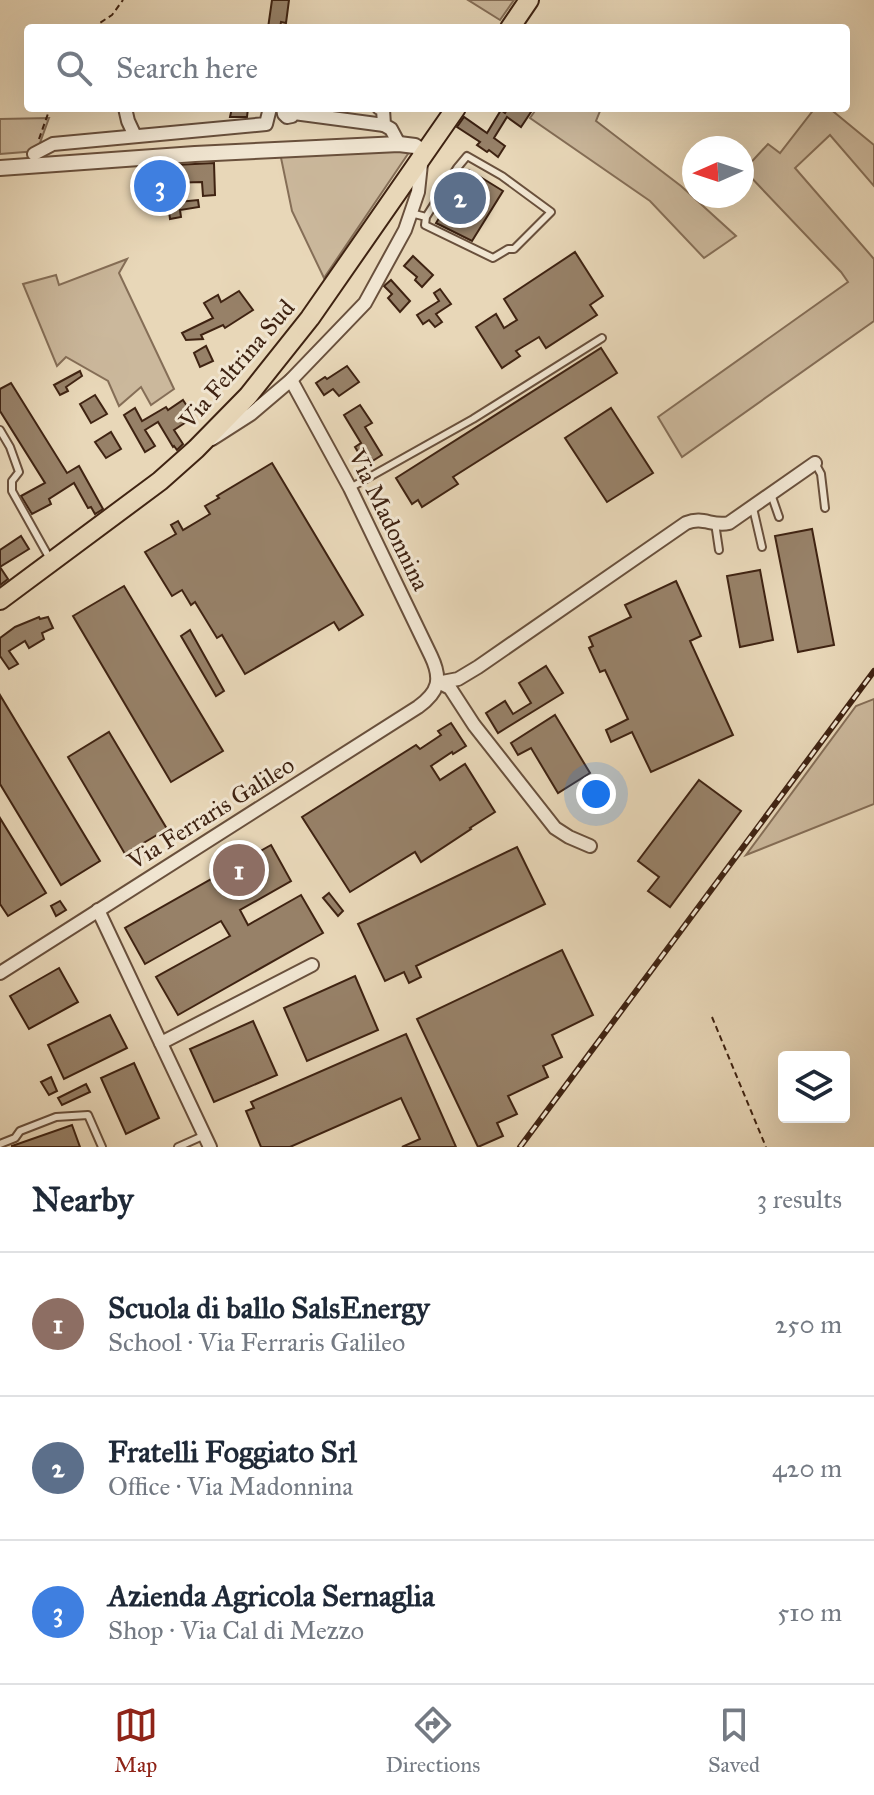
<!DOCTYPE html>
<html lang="en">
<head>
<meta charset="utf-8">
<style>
	:root { --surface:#fff; --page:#f6f6f7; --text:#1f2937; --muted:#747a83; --line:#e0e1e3; --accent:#8f2418 }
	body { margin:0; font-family:"IM FELL Great Primer",serif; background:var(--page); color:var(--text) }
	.controls { position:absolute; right:24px; bottom:24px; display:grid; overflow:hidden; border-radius:8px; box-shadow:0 8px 32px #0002 }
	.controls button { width:72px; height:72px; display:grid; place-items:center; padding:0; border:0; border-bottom:2px solid var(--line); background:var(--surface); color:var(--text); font:40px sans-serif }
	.compass { position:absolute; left:682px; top:136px; width:72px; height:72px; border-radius:50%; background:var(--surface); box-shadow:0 8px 32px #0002; rotate:267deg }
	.you { position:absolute; left:596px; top:794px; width:28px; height:28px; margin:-20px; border:6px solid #fff; border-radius:50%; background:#1a73e8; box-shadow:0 0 0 12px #1a73e833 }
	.badge { display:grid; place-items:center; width:52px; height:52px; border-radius:50%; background:var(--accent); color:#fff; font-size:26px; font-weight:700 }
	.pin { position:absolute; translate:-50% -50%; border:4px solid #fff; box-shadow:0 2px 8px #0006 }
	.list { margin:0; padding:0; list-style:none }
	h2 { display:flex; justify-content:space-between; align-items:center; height:104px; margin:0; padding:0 32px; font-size:34px }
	h2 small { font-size:26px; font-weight:400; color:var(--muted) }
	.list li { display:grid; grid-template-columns:52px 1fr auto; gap:24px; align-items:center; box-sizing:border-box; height:144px; padding:0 32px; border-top:2px solid var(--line) }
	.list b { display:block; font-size:30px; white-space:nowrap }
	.list p { margin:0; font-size:26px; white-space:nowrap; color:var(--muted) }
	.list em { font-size:26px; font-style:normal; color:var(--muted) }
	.icon { flex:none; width:44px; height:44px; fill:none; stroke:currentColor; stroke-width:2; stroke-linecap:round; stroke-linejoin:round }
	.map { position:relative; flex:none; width:874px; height:1147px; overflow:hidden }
	.search { position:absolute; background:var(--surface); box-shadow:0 8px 32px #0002; left:24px; right:24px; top:24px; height:88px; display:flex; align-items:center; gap:20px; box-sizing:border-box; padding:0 28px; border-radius:8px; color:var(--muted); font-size:30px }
	.sheet { height:536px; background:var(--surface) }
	nav { display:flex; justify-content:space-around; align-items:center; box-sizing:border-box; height:112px; border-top:2px solid var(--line); background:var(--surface); font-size:22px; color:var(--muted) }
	nav a { display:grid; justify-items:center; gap:4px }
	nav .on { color:var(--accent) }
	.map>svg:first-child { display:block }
	.green { fill:#cbb89c; stroke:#856e57; stroke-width:2 }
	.building { fill:#978168; stroke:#3f2312; stroke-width:2 }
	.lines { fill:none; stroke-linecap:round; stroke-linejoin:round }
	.service-casing { stroke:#69503c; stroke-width:10 }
	.minor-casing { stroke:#69503c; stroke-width:16 }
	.tertiary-casing { stroke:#69503c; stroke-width:18 }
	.primary-casing { stroke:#3f2312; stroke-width:22 }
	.path { stroke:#3f2312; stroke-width:2; stroke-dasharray:6 4; stroke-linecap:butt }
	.service { stroke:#f0e5d1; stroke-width:6 }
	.minor { stroke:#f0e5d1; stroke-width:12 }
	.tertiary { stroke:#f0e5d1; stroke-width:14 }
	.primary { stroke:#e8d7b8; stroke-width:18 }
	.rail-casing { stroke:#3f2312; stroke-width:6 }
	.rail { stroke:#f0e5d1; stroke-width:3; stroke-dasharray:9; stroke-linecap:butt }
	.labels { text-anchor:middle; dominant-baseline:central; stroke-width:6; stroke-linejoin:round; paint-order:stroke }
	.street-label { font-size:24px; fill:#3f2312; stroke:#f0e5d1 }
</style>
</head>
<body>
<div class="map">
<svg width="874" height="1147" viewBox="0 0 874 1147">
	<rect width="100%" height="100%" fill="#e8d7b8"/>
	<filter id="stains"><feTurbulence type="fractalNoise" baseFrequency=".0025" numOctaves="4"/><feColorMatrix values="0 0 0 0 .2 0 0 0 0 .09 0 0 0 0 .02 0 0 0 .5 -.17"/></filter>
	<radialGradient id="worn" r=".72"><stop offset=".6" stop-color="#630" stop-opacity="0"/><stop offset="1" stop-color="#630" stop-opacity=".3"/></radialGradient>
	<!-- green -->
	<g class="green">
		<polygon points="468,0 514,0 500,20"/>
		<polygon points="537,108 594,108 600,111 596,121 681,186 736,236 704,258 650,201 530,118"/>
		<polygon points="815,108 829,108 874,145 874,186 830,135 795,168 874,259 874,321 682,457 658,417 848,282 841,272 744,170 768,144 780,153"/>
		<polygon points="49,118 37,151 0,154 0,119"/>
		<polygon points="414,145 324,278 292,211 280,153"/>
		<polygon points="127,259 119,273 174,389 151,405 141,387 119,406 108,381 66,357 57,366 23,284 56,275 59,285"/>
		<polygon points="874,699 874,804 746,855 856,706"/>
	</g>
	<!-- building -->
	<g class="building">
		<polygon points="272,0 289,0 286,23 281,22 280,28 268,28"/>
		<polygon points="232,108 248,108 247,117 230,117"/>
		<polygon points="508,108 525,108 531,112 521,127 507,117 494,138 505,146 498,157 489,150 487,152 477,145 480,142 457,127 464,117 487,133 501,110 505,113"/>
		<polygon points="214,163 215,195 203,196 202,182 168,183 169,192 153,193 151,173 176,171 175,165"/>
		<polygon points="469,170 503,191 472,241 436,223"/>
		<polygon points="198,200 199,207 180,210 181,217 170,219 168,203"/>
		<polygon points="575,252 603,296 590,305 597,315 546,348 539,337 516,351 520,356 502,368 476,327 496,314 504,328 517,320 504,299"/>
		<polygon points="413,256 433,275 422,287 415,280 417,277 404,266"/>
		<polygon points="391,280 410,301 400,312 388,298 392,294 384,286"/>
		<polygon points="440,289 451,304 436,314 442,322 435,327 429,320 423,324 417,315 439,301 434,293"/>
		<polygon points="239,291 253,310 225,328 223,325 201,335 203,339 186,340 182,333 213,318 204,303 218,295 221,302"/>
		<polygon points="206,346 213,361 200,367 194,353"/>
		<polygon points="601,348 617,373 453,477 458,484 422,507 418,500 412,504 396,478"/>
		<polygon points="347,366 359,382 339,396 333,389 324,395 316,383 325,377 327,379"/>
		<polygon points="80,371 82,376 66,387 68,391 60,395 54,385"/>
		<polygon points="11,383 67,473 79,466 103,509 95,514 91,507 88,508 74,483 49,499 51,504 32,514 21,496 45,483 0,411 0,389"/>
		<polygon points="95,395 107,414 91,423 80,404"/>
		<polygon points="183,400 194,417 174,430 183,444 177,450 174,446 173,447 158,422 145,430 155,446 145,452 124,415 135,408 142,421 166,407 168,410"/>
		<polygon points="360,405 372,423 365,427 382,455 366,465 355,447 361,443 344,415"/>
		<polygon points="611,408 653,473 607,502 565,438"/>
		<polygon points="111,432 121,449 106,458 95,442"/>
		<polygon points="272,463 363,615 339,630 334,622 245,674 222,635 217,638 195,602 191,605 182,590 172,596 145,552 176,534 171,525 178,521 183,530 210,514 205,506 219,498 217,496"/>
		<polygon points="812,529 834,645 798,652 775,536"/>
		<polygon points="21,536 29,549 0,567 8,579 0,585 0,550"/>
		<polygon points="760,570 773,640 740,647 727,576"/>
		<polygon points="676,581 701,636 690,641 733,735 651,772 632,732 611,742 606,730 628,719 605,670 600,672 589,648 593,646 589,637 631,617 625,605"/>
		<polygon points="124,586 223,751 171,782 73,616"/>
		<polygon points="39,617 40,619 48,617 53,628 42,633 44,639 29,648 25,641 9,651 18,664 9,669 0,656 0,638 15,627"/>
		<polygon points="190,630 224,691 216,696 181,636"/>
		<polygon points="546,666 563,693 498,733 486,713 505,701 513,714 531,703 519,683"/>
		<polygon points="0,695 100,861 61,885 0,784"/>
		<polygon points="555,715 590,773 558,793 531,748 518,755 511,743"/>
		<polygon points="451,723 466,746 453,754 452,752 431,766 440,780 465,764 495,812 470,828 471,829 421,862 415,852 350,892 302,817 416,745 420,749 441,735 438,731"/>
		<polygon points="109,732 167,829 125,854 68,757"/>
		<polygon points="699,780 741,811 670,907 648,891 659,877 638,861"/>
		<polygon points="0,818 46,893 8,916 0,904"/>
		<polygon points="271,845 291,881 240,910 248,925 301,895 323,933 178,1015 156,977 230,936 221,921 145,964 125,928"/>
		<polygon points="517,847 545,904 416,966 421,977 409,983 404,972 385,981 358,924"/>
		<polygon points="329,893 343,911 338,916 323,898"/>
		<polygon points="60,901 66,910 56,916 51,906"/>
		<polygon points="562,950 593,1015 552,1035 562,1057 543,1066 548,1077 508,1096 517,1114 497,1123 503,1136 478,1147 417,1019"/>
		<polygon points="59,968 78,1002 29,1029 10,996"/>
		<polygon points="355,976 378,1030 307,1061 284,1008"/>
		<polygon points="110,1015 127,1048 64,1079 48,1045"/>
		<polygon points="253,1021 277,1075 214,1102 190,1049"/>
		<polygon points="406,1034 456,1147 402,1147 420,1139 401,1098 290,1147 261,1147 246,1111 254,1108 251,1102"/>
		<polygon points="134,1063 159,1118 126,1134 101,1078"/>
		<polygon points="51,1077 57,1091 49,1095 41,1082"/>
		<polygon points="86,1084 90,1092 62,1105 58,1098"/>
		<polygon points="72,1125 80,1147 12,1147 12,1146"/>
	</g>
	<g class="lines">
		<!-- service casing -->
		<g class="service-casing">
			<g id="service">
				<polyline points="411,213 426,217 425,225 493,258 508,249 514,249 551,212 502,176 467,156 457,168 426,217"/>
				<polyline points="0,430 10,447 19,472 12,481 12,491 50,559"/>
				<polyline points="815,463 821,474 825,508"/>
				<polyline points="350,488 473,419 602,338"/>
				<polyline points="771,494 779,517"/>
				<polyline points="753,508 762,547"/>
				<polyline points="715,523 719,550"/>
				<polyline points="0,1144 15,1138 20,1131 56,1117 88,1115 102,1147"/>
				<polyline points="178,1147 205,1135"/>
			</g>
		</g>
		<!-- minor casing -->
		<g class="minor-casing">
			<g id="minor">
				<polyline points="125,108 128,121 135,136"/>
				<polyline points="283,108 284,114 287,117 292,116 294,113 384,125"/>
				<polyline points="379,108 383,109 384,125 391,129 399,144"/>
				<polyline points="34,154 53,144 266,124 270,108"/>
				<polyline points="212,439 251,414 291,380 365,303 405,230 418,192 421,164"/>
				<path d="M437 683 458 679 478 667 686 523C704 516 712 527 729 523L815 463"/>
				<polyline points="440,683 450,688 474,725 555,828 569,837 590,846"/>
				<polyline points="98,910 210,1147"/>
				<path d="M0 973 418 707C439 692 442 679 431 656L350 488 291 380"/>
				<polyline points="161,1043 312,965"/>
			</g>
		</g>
		<!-- tertiary casing -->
		<g class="tertiary-casing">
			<polyline id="tertiary" points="0,168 195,154 399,144 415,146 425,153"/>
		</g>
		<!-- primary casing -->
		<g class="primary-casing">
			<g id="primary">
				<polyline points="510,28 529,0"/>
				<polyline points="0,600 160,481 196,449 248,396 310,318 456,108"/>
			</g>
		</g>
		<!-- path -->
		<g class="path">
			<polyline points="92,28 112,15 123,0"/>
			<polyline points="39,139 50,108"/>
			<polyline points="712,1017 766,1147"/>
		</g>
		<!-- service -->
		<use href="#service" class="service"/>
		<!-- minor -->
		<use href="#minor" class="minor"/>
		<!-- tertiary -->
		<use href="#tertiary" class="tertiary"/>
		<!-- primary -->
		<use href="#primary" class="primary"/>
		<!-- rail casing -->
		<g class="rail-casing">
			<polyline id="rail" points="520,1147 874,671"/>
		</g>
		<!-- rail -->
		<use href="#rail" class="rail"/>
	</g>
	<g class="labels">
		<!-- street labels -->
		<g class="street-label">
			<text transform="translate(237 364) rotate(-49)">Via Feltrina Sud</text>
			<text transform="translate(389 520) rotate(64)">Via Madonnina</text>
			<text transform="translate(211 813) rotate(-32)">Via Ferraris Galileo</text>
		</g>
	</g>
	<rect width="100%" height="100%" filter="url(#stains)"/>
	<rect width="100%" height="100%" fill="url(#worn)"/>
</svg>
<div class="controls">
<button><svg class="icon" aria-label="layers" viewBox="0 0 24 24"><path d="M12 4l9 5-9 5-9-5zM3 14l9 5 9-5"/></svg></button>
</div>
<svg class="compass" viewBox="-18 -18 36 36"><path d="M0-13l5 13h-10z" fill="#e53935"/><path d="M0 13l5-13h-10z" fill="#747a83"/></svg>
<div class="you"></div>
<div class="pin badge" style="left:239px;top:870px;background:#8d6e63">1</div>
<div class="pin badge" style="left:460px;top:198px;background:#5c6f8a">2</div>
<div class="pin badge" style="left:160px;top:186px;background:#3f7fe0">3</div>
<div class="search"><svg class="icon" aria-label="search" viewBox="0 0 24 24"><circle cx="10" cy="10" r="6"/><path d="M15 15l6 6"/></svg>Search here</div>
</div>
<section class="sheet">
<h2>Nearby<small>3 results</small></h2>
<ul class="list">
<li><span class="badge" style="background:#8d6e63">1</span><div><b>Scuola di ballo SalsEnergy</b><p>School · Via Ferraris Galileo</p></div><em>250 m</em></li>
<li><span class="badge" style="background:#5c6f8a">2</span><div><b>Fratelli Foggiato Srl</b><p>Office · Via Madonnina</p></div><em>420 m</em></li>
<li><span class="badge" style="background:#3f7fe0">3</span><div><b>Azienda Agricola Sernaglia</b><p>Shop · Via Cal di Mezzo</p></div><em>510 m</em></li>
</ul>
</section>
<nav>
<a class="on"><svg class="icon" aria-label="map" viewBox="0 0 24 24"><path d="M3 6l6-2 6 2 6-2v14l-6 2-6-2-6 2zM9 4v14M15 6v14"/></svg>Map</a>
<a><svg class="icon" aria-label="directions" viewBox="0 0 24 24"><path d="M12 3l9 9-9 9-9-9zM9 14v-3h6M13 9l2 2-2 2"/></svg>Directions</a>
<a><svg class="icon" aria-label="saved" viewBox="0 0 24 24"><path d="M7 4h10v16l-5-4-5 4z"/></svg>Saved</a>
</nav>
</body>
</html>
